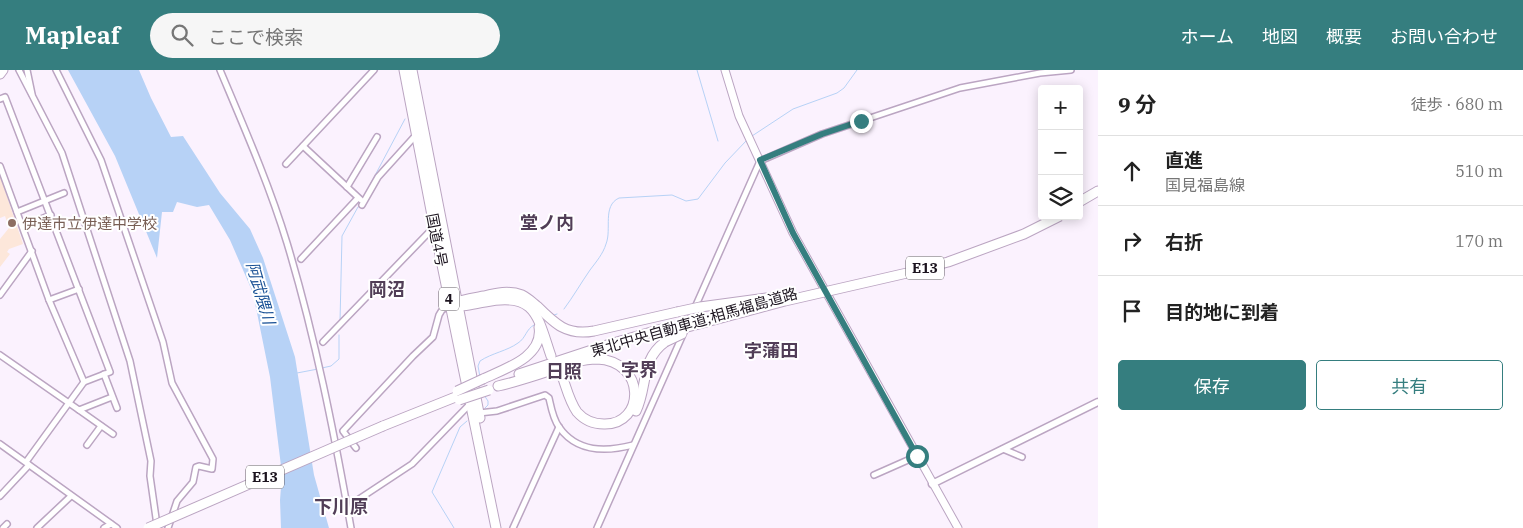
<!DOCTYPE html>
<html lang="ja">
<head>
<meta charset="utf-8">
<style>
	:root { --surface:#fff; --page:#f6f6f6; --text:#222; --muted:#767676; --line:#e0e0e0; --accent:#357e7f }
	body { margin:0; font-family:"IBM Plex Serif","Noto Sans JP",serif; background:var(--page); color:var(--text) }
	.controls { position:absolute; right:15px; top:15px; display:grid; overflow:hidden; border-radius:5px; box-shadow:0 2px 12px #0003 }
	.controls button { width:45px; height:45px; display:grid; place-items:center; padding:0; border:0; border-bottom:1px solid var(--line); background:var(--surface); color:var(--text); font:25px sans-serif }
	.stop { position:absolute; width:15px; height:15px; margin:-11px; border:4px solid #357e7f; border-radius:50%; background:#fff }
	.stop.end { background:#357e7f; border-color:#fff; box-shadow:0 1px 5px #0008 }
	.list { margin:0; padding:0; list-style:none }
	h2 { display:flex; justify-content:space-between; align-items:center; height:65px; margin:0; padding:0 20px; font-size:21px }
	h2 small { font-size:16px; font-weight:400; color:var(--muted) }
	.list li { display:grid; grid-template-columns:32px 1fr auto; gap:15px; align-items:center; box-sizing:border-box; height:70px; padding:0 20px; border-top:1px solid var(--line) }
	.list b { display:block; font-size:19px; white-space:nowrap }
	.list p { margin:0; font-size:16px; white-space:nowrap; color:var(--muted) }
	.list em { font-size:16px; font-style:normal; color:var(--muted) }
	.actions { display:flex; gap:10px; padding:15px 20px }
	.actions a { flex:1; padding:11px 0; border:1px solid var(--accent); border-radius:5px; text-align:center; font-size:18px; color:var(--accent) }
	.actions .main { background:var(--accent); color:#fff }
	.icon { flex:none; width:28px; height:28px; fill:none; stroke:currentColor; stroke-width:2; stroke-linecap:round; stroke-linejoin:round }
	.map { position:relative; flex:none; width:1098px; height:458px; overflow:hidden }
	header { display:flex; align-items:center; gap:30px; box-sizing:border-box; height:70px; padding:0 25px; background:var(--accent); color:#fff }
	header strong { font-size:24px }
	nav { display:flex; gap:28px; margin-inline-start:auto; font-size:18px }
	.search { width:350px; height:45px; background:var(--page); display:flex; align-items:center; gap:12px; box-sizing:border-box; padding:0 18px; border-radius:28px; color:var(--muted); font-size:19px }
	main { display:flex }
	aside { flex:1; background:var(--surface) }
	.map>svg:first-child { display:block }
	.education { fill:#fde7da }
	.water { fill:#b7d2f6 }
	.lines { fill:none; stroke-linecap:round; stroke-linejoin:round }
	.stream { stroke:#b7d2f6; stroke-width:1 }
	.minor-casing { stroke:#bba5c2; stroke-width:8 }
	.tertiary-casing { stroke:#bba5c2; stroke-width:9 }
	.secondary-casing { stroke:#bba5c2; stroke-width:9 }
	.trunk-casing { stroke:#bba5c2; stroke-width:11 }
	.motorway-casing { stroke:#bba5c2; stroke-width:11 }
	.minor { stroke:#fff; stroke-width:5 }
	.tertiary { stroke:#fff; stroke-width:6 }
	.secondary { stroke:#fff; stroke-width:7 }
	.trunk { stroke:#fff; stroke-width:9 }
	.motorway { stroke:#fff; stroke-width:9 }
	.motorway-bridge-casing { stroke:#bba5c2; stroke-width:11; stroke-linecap:butt }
	.motorway-bridge { stroke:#fff; stroke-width:9 }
	.route { stroke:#357e7f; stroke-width:6 }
	.education-dot { fill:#8d6e63; stroke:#fff; stroke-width:2 }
	.labels { text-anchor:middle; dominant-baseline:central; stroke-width:4; stroke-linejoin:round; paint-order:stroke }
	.shield { fill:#fff; stroke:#605a62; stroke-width:1 }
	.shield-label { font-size:14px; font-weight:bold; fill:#1c141f }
	.education-label { font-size:15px; fill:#785e54; stroke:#fff; text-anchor:start }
	.street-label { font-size:15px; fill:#1c141f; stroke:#fff }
	.water-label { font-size:16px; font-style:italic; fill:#174f94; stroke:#fff }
	.quarter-label { font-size:18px; font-weight:bold; fill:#513e57; stroke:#fff }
</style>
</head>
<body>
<header>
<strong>Mapleaf</strong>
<div class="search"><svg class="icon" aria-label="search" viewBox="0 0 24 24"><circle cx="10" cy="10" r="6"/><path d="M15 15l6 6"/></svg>ここで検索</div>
<nav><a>ホーム</a><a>地図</a><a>概要</a><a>お問い合わせ</a></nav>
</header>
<main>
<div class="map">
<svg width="1098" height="458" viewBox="0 0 1098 458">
	<rect width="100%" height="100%" fill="#fbf2fe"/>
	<!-- education -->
	<polygon class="education" points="0,106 23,174 9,179 7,182 10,184 0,197 0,169 9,158 5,146 0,148"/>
	<!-- water -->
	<polygon class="water" points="68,0 139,0 151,28 171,67 183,66 220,123 250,159 263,188 295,287 314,405 329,458 281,458 280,430 282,404 270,307 253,223 230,170 209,135 197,137 177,132 173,142 162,142 157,188 115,86"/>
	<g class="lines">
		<!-- stream -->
		<g class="stream">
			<polyline points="697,0 718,71"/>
			<polyline points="752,66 793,39 837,23 844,18 857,0"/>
			<polyline points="363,128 405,49"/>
			<path d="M564 239C573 227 581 213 590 200 596 192 603 184 606 174 612 159 602 136 619 128L672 125 686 131 698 129 725 93 747 70"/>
			<polyline points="554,245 557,244"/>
			<polyline points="340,252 342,166 358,137"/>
			<polyline points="322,298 331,296 339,289 339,265"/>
			<polyline points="297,303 318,299"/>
			<path d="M480 307 478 296 480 291C492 283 507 281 518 273 526 268 526 259 534 255"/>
			<polyline points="484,325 488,331 488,335 485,338"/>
			<polyline points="454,458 432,422 460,357 467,351"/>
		</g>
		<!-- minor casing -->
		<g class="minor-casing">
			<g id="minor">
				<polyline points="19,0 62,83 130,291 151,391 150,406 157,455"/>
				<polyline points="27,0 32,24"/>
				<polyline points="56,0 101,90 163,272 172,313 213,389 212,399 199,396 196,397 193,412 177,431 168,458"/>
				<path d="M220 0C244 57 269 114 287 173 315 266 334 362 351 458"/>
				<polyline points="0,29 5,27 110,302 84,312"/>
				<polyline points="303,76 361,130"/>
				<polyline points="286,94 374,0"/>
				<polyline points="0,96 49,230 84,312 26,392"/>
				<polyline points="347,117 377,67"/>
				<polyline points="362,135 378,107 416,65"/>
				<polyline points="17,142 64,123"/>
				<polyline points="23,156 51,145"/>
				<polyline points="301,189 358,128"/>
				<polyline points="0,225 32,181"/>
				<polyline points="49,230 79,219"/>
				<polyline points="323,272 434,157"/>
				<polyline points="0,285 79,340 112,327"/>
				<polyline points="104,304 117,338"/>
				<polyline points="79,340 113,364"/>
				<path d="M479 343 497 341 545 325 549 328C551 337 553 349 559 357 577 383 606 382 633 375"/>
				<polyline points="0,374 117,458"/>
				<polyline points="87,375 101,356"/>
				<polyline points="356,378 343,361 413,286 433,267 439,245 442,240 450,235"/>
				<polyline points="1003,379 1022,387"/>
				<polyline points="874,405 917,386"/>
				<polyline points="0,426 29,395"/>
				<polyline points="359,429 412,394 470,334"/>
				<polyline points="3,458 7,454"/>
				<polyline points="37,458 71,426"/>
				<polyline points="104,458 111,454"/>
				<polyline points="513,458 559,357"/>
				<polyline points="597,458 760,91 822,64 960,18 1040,3 1071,0"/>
			</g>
		</g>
		<!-- tertiary casing -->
		<g class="tertiary-casing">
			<polyline id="tertiary" points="932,414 1098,332"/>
		</g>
		<!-- secondary casing -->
		<g class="secondary-casing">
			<polyline id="secondary" points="725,0 739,46 793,163 958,458"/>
		</g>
		<!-- trunk casing -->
		<g class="trunk-casing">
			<g id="trunk">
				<polyline points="404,0 434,156 496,458"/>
				<polyline points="412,0 480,348"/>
				<polyline points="0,4 3,0"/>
			</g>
		</g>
		<!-- motorway casing -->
		<g class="motorway-casing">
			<g id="motorway">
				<polyline points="1079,132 1098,121"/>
				<path d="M450 235C461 229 472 228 484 226 496 223 509 220 522 225 528 228 532 232 537 236 555 254 567 266 594 261L677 242"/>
				<path d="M450 235C462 238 473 234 485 232 536 222 537 245 551 286"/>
				<polyline points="519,304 610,274 665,258"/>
				<path d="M483 309C504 299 544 287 539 257"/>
				<path d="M498 316C516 312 534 306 552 300 566 295 581 289 597 289 647 291 645 355 604 354 593 354 584 350 577 342 569 331 566 316 561 303"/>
				<path d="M636 341C648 317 640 290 665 272"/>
				<polyline points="383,356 458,326"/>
			</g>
		</g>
		<!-- minor -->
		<use href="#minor" class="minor"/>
		<!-- tertiary -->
		<use href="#tertiary" class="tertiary"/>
		<!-- secondary -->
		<use href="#secondary" class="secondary"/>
		<!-- trunk -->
		<use href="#trunk" class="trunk"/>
		<!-- motorway -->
		<use href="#motorway" class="motorway"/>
		<!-- motorway-bridge casing -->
		<g class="motorway-bridge-casing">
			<g id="motorway-bridge">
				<polyline points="677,242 700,237 789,225"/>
				<polyline points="665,263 785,231 907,203 948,192 1024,164 1060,146"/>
				<polyline points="665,272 682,264"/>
				<polyline points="457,321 483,309"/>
				<polyline points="459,330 489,320"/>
				<polyline points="148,458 383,356"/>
			</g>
		</g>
		<!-- motorway-bridge -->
		<use href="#motorway-bridge" class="motorway-bridge"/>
	</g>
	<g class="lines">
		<!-- route -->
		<polyline class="route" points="861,51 822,64 760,90 793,163 917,386"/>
	</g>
	<!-- markers -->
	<circle class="education-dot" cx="12" cy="153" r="5"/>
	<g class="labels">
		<!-- shield labels -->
		<g class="shield">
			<rect x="906" y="186.5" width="38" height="23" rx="4"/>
			<rect x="439" y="217.5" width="20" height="23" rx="4"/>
			<rect x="246" y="395.5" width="38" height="23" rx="4"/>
		</g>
		<g class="shield-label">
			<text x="925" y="198">E13</text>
			<text x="449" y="229">4</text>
			<text x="265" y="407">E13</text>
		</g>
		<!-- education labels -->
		<g class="education-label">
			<text x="22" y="153">伊達市立伊達中学校</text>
		</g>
		<!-- street labels -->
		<g class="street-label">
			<text transform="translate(437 170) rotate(79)">国道4号</text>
			<text transform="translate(694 252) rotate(-16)">東北中央自動車道;相馬福島道路</text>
		</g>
		<!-- water labels -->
		<g class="water-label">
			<text transform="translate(261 223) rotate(74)">阿武隈川</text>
		</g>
		<!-- quarter labels -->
		<g class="quarter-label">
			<text x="547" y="152">堂ノ内</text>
			<text x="387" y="219">岡沼</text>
			<text x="771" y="280">字蒲田</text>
			<text x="639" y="299">字界</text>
			<text x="564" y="301">日照</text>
			<text x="341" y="436">下川原</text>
		</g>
	</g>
</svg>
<div class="controls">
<button>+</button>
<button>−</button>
<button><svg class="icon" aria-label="layers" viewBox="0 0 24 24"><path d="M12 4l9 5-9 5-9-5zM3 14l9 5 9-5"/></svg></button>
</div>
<div class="stop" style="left:917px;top:386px"></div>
<div class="stop end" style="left:861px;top:51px"></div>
</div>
<aside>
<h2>9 分<small>徒歩 · 680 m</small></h2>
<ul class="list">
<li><svg class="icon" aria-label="ahead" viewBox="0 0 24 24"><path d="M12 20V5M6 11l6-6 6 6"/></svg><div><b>直進</b><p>国見福島線</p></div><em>510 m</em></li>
<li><svg class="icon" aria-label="right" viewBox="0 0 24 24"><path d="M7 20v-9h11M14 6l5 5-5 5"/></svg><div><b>右折</b></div><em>170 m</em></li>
<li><svg class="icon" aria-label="arrive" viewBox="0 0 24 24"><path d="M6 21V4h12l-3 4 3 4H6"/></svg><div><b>目的地に到着</b></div></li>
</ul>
<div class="actions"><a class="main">保存</a><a>共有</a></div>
</aside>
</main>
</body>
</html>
